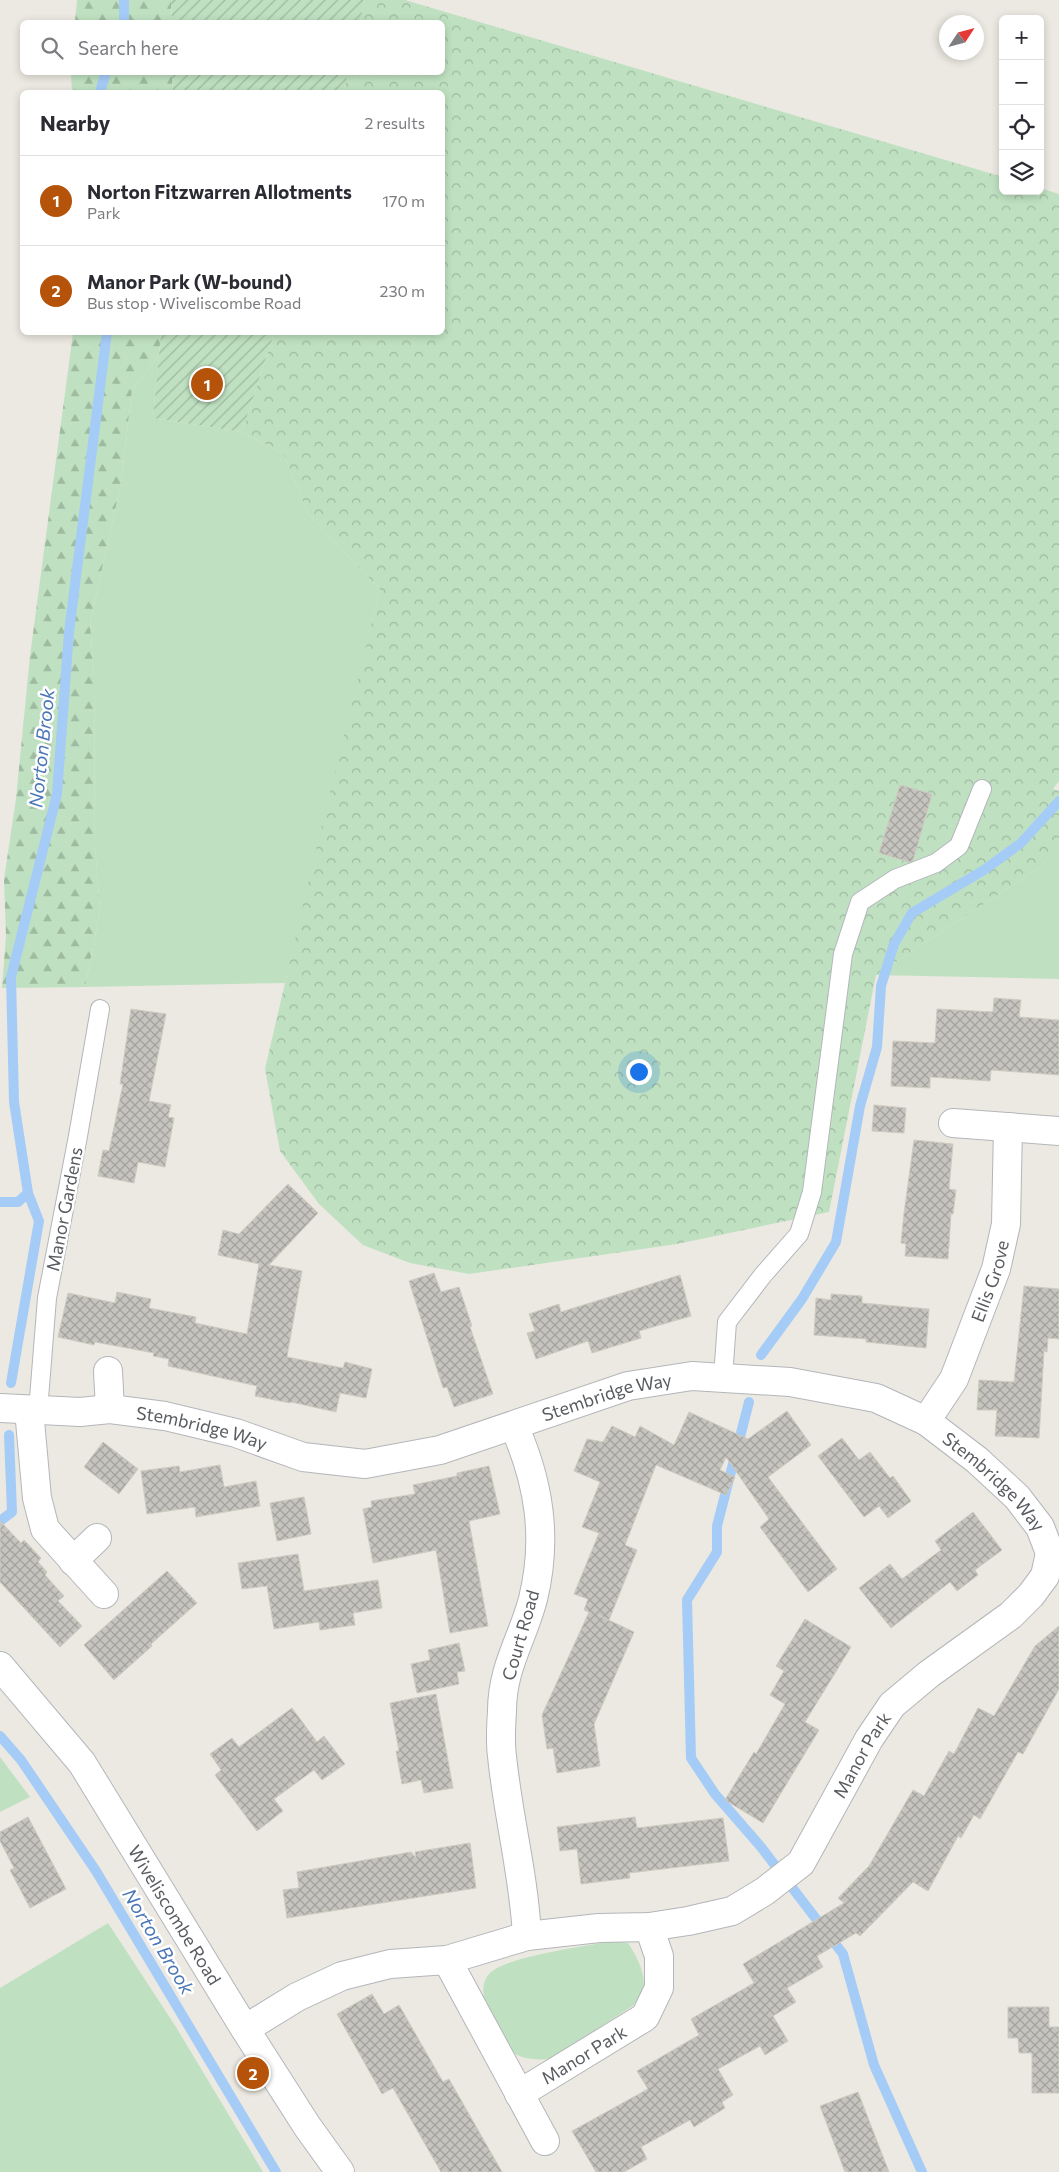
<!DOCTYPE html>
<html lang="en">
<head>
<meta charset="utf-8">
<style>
	:root { --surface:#fff; --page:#f2f2f3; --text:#2b2b33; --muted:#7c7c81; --line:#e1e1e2; --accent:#b45309 }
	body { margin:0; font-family:Commissioner,sans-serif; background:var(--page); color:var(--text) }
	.controls { position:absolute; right:15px; top:15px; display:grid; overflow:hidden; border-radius:8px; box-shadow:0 2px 8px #0003 }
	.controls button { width:45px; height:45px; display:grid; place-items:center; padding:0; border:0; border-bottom:1px solid var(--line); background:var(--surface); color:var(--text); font:25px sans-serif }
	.compass { position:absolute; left:939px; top:15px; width:45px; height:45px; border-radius:50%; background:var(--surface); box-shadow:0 2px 8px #0003; rotate:54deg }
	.you { position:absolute; left:638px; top:1071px; width:18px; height:18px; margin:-12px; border:4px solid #fff; border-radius:50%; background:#1a73e8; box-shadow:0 0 0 8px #1a73e833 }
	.badge { display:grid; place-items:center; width:32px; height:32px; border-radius:50%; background:var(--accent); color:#fff; font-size:16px; font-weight:700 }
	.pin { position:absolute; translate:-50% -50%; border:2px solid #fff; box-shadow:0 1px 5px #0006 }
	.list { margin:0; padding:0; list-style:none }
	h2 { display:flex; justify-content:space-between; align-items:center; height:65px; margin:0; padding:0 20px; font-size:21px }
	h2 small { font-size:16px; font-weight:400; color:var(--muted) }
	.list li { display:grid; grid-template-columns:32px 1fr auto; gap:15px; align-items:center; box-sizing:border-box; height:90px; padding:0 20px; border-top:1px solid var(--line) }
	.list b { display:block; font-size:19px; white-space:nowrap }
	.list p { margin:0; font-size:16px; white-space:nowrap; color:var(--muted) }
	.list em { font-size:16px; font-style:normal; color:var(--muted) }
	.icon { flex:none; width:28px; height:28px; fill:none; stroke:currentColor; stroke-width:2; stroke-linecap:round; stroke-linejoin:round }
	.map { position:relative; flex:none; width:1059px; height:2172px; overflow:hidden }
	.search { position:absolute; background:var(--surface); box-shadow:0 2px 8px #0003; left:20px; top:20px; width:425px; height:55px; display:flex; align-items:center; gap:12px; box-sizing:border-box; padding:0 18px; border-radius:8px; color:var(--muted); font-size:19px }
	.panel { position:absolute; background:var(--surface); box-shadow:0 2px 8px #0003; left:20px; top:90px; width:425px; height:245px; border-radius:8px }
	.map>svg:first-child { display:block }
	.grass { fill:#bfe1c1 }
	.forest { fill:url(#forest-firs) }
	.park { fill:url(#park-crowns) }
	.garden { fill:url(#garden-furrows) }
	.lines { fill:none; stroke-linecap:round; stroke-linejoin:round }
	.stream { stroke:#a5ccf7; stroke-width:10 }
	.building { fill:url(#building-cross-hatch); stroke:#cfcbc0 }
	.service-casing { stroke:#b3b6ba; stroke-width:20 }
	.minor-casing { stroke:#b3b6ba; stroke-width:30 }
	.secondary-casing { stroke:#b4b7bc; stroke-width:30 }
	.service { stroke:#fff; stroke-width:18 }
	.minor { stroke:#fff; stroke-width:28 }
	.secondary { stroke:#fff; stroke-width:28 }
	.labels { text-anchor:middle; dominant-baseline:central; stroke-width:5; stroke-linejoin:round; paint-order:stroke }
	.street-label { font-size:18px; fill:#595c60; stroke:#fff }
	.water-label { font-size:19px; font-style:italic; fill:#4b77b7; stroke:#fff }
</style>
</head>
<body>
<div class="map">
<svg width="1059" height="2172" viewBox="0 0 1059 2172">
	<defs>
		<pattern id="forest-firs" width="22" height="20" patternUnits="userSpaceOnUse" patternTransform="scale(1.25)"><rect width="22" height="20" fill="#bfe1c1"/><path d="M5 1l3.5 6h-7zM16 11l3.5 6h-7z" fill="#9ebaa0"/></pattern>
		<pattern id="park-crowns" width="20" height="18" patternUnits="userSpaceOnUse" patternTransform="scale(1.25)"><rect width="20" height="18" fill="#bfe1c1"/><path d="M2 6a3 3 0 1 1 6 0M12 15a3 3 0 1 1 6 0" fill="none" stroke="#9ebaa0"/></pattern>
		<pattern id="garden-furrows" width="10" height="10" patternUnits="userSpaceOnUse" patternTransform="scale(1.25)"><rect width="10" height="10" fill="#bfe1c1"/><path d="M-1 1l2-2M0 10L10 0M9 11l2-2" fill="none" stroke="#9ebaa0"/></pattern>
		<pattern id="building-cross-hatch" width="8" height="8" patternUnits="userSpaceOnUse" patternTransform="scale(1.25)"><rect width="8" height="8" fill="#c6c4be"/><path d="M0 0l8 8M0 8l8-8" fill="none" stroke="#a4a29e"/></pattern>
	</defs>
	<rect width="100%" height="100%" fill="#ebe9e1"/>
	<!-- grass -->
	<g class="grass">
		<polygon points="159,355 153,418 242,432 284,454 308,514 380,589 285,983 85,987 100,911 95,845 94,678 90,623 121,483 132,390"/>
		<polygon points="1059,846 1059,979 876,975 1040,867"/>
		<polygon points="0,1757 30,1797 0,1812"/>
		<polygon points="108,1923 176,2027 263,2172 0,2172 0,1988"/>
		<path d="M613 1941 628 1943C636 1955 647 1975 643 1990 642 1995 637 2000 634 2005L551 2059C536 2060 523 2060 511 2051 506 2048 503 2040 500 2035 491 2020 473 1988 491 1972 510 1956 586 1946 613 1941Z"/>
	</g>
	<!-- forest -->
	<g class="forest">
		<polygon points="77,0 171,0 172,22 75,22"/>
		<polygon points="71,73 172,73 173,92 72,92"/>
		<polygon points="73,333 161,333 159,355 132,390 121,483 90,623 94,678 95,845 100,911 85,987 2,988 6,936 4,879 16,799 30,656"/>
	</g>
	<!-- park -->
	<polygon class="park" points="365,0 405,0 1003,177 1003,191 1040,191 1040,188 1059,194 1059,781 1053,789 1059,791 1059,846 1040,867 876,975 829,1212 677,1244 469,1274 410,1263 363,1245 319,1204 280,1151 265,1069 317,845 380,589 308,514 284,454 242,432 274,333 442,332 442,92 343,92 348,73 442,72 442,22 360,22"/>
	<!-- garden -->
	<g class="garden">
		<polygon points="171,0 365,0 360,22 172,22"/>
		<polygon points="172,73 172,72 348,73 343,92 173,92"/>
		<polygon points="161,333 274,333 242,432 153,418"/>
	</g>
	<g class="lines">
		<!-- stream -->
		<g class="stream">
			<polyline points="124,22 124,0"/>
			<polyline points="100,92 106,72"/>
			<polyline points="0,1202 18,1202 28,1193 14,1102 11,977 57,794 69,632 107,332"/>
			<polyline points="761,1355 802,1299 836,1242 860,1106 877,1047 881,986 894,944 912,913 984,870 1021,843 1059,801"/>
			<polyline points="11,1383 39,1221 28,1193"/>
			<polyline points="749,1402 717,1526 717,1552 687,1600 691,1758 715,1794 761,1847 843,1954 874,2065 922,2172"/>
			<polyline points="0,1521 12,1512 9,1435"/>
			<polyline points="0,1736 21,1760 96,1871 276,2172"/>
		</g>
	</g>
	<!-- building -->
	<g class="building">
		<polygon points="900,785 932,794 913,861 909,862 879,853"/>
		<polygon points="994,998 1021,1000 1019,1017 1059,1020 1059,1075 991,1070 990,1081 930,1077 930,1088 891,1086 893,1041 935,1043 937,1009 993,1012"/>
		<polygon points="131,1009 166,1014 149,1101 171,1105 168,1117 174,1118 165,1167 138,1162 134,1183 98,1176 103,1150 109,1151 123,1084 120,1084"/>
		<polygon points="874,1105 906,1108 904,1133 872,1131"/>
		<polygon points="914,1140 953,1144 949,1189 956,1190 953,1214 951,1214 948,1259 905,1256 906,1244 901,1243 904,1213"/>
		<polygon points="288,1184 318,1213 269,1265 302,1271 287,1357 343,1368 345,1362 372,1369 366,1398 340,1393 336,1412 291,1402 290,1403 255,1396 257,1386 168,1366 169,1359 153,1356 154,1353 95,1342 94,1345 58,1337 68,1293 115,1303 117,1292 151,1299 149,1308 196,1317 195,1323 247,1334 259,1264 218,1255 223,1230 239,1234"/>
		<polygon points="434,1273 441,1292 459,1287 472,1326 470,1327 493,1394 454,1407 447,1387 443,1388 409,1281"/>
		<polygon points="680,1275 691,1316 639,1331 641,1338 592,1353 588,1341 536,1359 527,1333 535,1331 529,1314 559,1304 561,1312"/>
		<polygon points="1024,1286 1059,1289 1059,1339 1048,1338 1047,1352 1044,1351 1039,1438 995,1436 997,1410 977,1410 979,1380 1014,1382"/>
		<polygon points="831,1294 862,1296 862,1303 929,1309 926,1348 866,1342 866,1339 814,1335 816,1298 831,1300"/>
		<polygon points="787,1411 811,1445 768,1477 837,1569 808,1592 760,1527 769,1519 726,1457 720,1470 735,1477 726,1495 656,1465 625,1545 637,1550 609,1620 598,1615 634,1632 594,1724 600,1766 557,1773 553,1748 547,1749 542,1715 589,1612 584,1610 588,1599 574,1594 599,1533 582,1527 600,1482 574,1471 587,1439 603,1442 612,1426 635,1437 640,1426 674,1445 689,1412 748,1439"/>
		<polygon points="842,1438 859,1460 870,1452 890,1478 893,1476 911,1501 888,1518 879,1506 864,1517 818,1456"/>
		<polygon points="103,1442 138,1469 119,1494 84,1467"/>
		<polygon points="220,1465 224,1487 256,1481 260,1506 196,1517 195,1507 147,1514 141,1471 179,1466 180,1472"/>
		<polygon points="489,1466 500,1514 469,1521 488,1626 450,1633 436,1550 373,1563 363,1509 372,1507 371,1501 415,1494 413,1485 457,1476 457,1473"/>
		<polygon points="304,1497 311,1534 277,1541 270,1503"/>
		<polygon points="973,1512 1002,1550 975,1570 978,1575 957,1591 950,1582 891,1628 859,1588 890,1564 902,1579 941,1550 935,1541"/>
		<polygon points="0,1521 21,1543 24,1540 41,1558 38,1562 47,1572 45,1575 64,1596 58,1601 82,1626 60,1647 0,1582"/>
		<polygon points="298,1554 304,1591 378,1580 382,1608 353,1613 355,1625 320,1630 319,1622 274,1629 267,1586 242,1589 238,1563"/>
		<polygon points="167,1571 197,1603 151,1644 152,1646 114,1680 84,1645"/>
		<polygon points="805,1619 851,1647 805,1722 819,1730 763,1823 725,1800 754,1752 756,1754 785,1704 770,1695 784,1671 776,1666"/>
		<polygon points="1059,1626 1059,1689 1023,1754 1018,1752 980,1819 974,1815 961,1838 958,1836 928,1891 913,1882 860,1936 856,1933 817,1956 823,1967 787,1988 796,2002 773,2016 788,2041 765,2055 760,2046 718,2069 733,2095 722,2102 725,2108 694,2127 690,2120 641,2147 647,2159 624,2172 596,2172 572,2131 648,2089 637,2071 699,2035 691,2019 754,1983 743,1964 844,1903 838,1898 869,1866 913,1790 924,1796 949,1751 954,1754 978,1708 994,1716 1035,1646"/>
		<polygon points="459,1643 465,1671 457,1672 459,1684 417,1693 411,1664 430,1660 428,1650"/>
		<polygon points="436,1694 453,1788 424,1793 421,1780 402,1784 396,1751 399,1751 390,1703"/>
		<polygon points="292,1708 317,1742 324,1736 345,1764 322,1780 314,1770 274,1799 283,1811 257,1831 215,1775 221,1770 210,1754 232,1738 239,1747"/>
		<polygon points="28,1817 66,1889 30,1908 10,1870 14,1868 0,1841 0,1832"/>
		<polygon points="635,1817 637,1828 723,1818 729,1861 629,1873 630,1878 581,1884 577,1849 560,1851 557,1827"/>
		<polygon points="470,1843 476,1888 287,1918 283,1890 299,1888 297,1872 411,1852 416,1858 415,1852"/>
		<polygon points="372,1994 384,2014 399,2005 443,2082 449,2079 502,2172 441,2172 393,2088 382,2094 337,2014"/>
		<polygon points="1008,2007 1049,2007 1049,2027 1059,2027 1059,2093 1032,2093 1032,2053 1019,2053 1018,2038 1008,2038"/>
		<polygon points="858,2092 889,2172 845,2172 820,2106"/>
	</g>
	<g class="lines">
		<!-- service casing -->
		<g class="service-casing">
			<g id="service">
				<polyline points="723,1377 727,1322 763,1275 799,1234 812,1192 843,954 860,902 895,879 936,863 959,846 982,789"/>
				<polyline points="38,1411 47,1298 78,1136 100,1009"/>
			</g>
		</g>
		<!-- minor casing -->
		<g class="minor-casing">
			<g id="minor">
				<polyline points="953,1123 1059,1131"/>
				<polyline points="108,1371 110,1409"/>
				<path id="s1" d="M0 1408 80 1412 110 1409 165 1416 236 1433 303 1457 365 1464 440 1450 628 1386 692 1376 790 1382 876 1398 926 1421 977 1460 1017 1497 1040 1527 1050 1553"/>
				<polyline points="29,1410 37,1498 45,1529 104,1594"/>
				<path id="s2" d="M926 1421 954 1379 996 1269 1006 1224 1008 1127"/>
				<path d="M514 1426C539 1482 548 1538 533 1599 523 1638 502 1667 502 1711 501 1726 500 1742 502 1756 508 1817 524 1875 527 1936"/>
				<polyline points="73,1561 97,1538"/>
				<polyline points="447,1960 545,2141"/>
				<path id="s3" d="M245 2029 297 1997 342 1976 390 1964 447 1960 527 1936 599 1928 649 1927 688 1921 732 1911 765 1891 801 1863 869 1739 892 1705 929 1674 1011 1615 1031 1595 1045 1576 1050 1553 1059 1551"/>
				<path id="s4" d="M519 2094 645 2017 659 1988V1956L649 1927"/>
			</g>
		</g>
		<!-- secondary casing -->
		<g class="secondary-casing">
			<g id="secondary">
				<path id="s5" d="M0 1666 82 1763 245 2029 307 2126 340 2172"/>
			</g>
		</g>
		<!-- service -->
		<use href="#service" class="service"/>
		<!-- minor -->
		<use href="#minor" class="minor"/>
		<!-- secondary -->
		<use href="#secondary" class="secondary"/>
	</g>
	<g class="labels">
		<!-- street labels -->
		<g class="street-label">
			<text transform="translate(64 1209) rotate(-79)">Manor Gardens</text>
			<text stroke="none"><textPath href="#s2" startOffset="155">Ellis Grove</textPath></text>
			<text stroke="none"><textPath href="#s1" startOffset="624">Stembridge Way</textPath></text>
			<text stroke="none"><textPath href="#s1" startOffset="204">Stembridge Way</textPath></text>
			<text stroke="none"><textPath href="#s1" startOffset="1044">Stembridge Way</textPath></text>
			<text transform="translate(520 1635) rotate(-74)">Court Road</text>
			<text stroke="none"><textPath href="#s3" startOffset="716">Manor Park</textPath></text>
			<text stroke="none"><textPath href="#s5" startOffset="305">Wiveliscombe Road</textPath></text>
			<text stroke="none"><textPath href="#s4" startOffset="76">Manor Park</textPath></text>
		</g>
		<!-- water labels -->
		<g class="water-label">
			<text transform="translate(41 748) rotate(-84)">Norton Brook</text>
			<text transform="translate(159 1941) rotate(59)">Norton Brook</text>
		</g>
	</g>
</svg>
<div class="controls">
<button>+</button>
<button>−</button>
<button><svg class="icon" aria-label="locate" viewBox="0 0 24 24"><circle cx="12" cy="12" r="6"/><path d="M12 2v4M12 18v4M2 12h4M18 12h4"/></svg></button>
<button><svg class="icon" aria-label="layers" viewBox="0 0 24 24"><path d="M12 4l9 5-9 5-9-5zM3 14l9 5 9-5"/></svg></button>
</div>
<svg class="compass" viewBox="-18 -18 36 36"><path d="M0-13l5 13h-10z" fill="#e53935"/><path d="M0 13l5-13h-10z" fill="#7c7c81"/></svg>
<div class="you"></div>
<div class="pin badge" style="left:207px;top:384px">1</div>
<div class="pin badge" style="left:253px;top:2073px">2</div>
<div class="search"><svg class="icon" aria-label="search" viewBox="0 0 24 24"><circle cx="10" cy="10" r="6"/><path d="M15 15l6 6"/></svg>Search here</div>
<section class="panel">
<h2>Nearby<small>2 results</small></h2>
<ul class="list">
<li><span class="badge">1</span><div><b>Norton Fitzwarren Allotments</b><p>Park</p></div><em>170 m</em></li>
<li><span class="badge">2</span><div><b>Manor Park (W-bound)</b><p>Bus stop · Wiveliscombe Road</p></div><em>230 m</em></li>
</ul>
</section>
</div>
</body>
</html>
